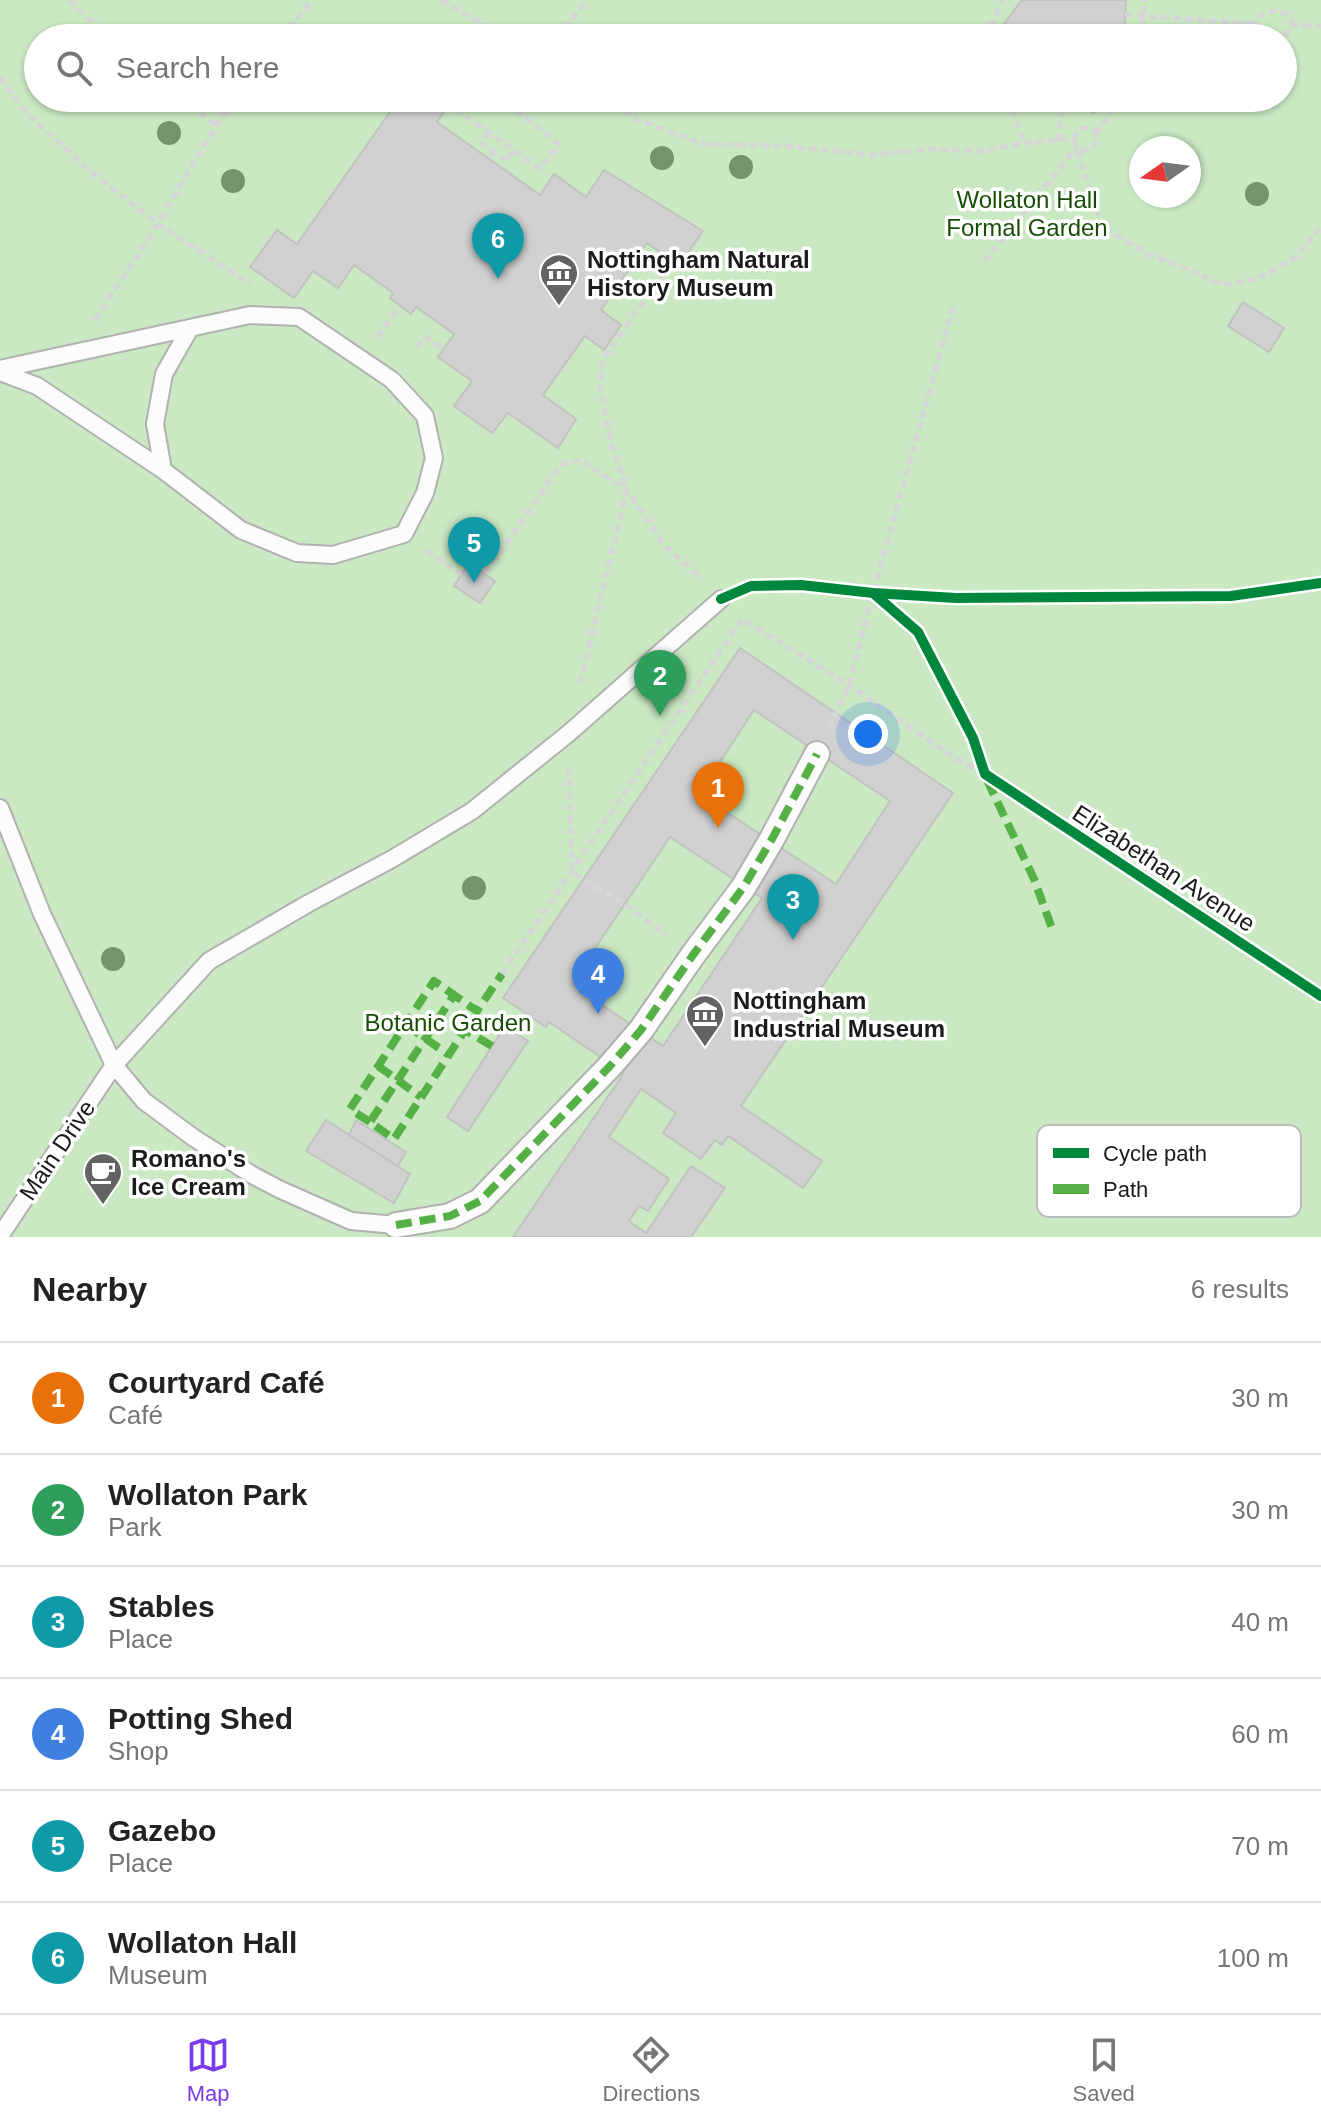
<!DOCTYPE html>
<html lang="en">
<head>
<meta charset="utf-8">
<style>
	:root { --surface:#fff; --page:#f2f2f2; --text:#222; --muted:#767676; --line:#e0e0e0; --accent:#7c3aed }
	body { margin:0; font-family:Arial,sans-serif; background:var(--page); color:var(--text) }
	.compass { position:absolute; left:1129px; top:136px; width:72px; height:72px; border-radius:50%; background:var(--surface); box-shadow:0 2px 6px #0004; rotate:256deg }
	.you { position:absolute; left:868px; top:734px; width:28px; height:28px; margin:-20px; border:6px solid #fff; border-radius:50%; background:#1a73e8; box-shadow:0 0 0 12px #1a73e833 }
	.badge { display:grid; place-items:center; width:52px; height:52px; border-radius:50%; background:var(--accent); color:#fff; font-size:26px; font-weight:700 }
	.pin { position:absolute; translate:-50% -66px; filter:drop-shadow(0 2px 4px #0008) }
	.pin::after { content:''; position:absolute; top:42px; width:28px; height:24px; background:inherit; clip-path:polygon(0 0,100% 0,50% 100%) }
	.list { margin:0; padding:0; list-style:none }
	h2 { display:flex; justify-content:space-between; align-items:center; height:104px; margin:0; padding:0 32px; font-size:34px }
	h2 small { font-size:26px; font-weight:400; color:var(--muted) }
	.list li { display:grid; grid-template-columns:52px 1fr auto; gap:24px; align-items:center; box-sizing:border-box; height:112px; padding:0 32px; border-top:2px solid var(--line) }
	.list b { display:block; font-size:30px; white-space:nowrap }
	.list p { margin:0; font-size:26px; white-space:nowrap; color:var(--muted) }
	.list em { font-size:26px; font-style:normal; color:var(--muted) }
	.icon { flex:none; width:44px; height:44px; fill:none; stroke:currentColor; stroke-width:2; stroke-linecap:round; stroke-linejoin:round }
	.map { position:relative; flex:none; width:1321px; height:1237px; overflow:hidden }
	.search { position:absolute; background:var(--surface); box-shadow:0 2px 6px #0004; left:24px; right:24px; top:24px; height:88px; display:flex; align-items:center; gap:20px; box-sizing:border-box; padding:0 28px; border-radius:44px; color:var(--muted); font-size:30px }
	.sheet { height:776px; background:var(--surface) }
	nav { display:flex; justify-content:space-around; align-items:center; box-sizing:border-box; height:112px; border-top:2px solid var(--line); background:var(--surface); font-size:22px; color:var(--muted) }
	nav a { display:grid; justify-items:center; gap:4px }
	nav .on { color:var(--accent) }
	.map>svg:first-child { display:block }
	.green { fill:#cae9c2; fill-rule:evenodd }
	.building { fill:#d1d1d1; stroke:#c2c2c1; stroke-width:2; fill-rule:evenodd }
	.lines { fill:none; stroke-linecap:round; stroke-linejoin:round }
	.service-casing { stroke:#b1b1b1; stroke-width:20 }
	.pedestrian-casing { stroke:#b1b1b1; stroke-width:28 }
	.path { stroke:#d6d6d6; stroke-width:5; stroke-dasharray:8 4; stroke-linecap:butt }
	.service { stroke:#fcfcfc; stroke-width:16 }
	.pedestrian { stroke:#fcfcfc; stroke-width:24 }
	.quiet { stroke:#55b145; stroke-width:8; stroke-dasharray:16 8; stroke-linecap:butt }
	.cycleway-casing { stroke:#fff; stroke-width:15 }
	.cycleway { stroke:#00873e; stroke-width:10 }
	.tree { fill:#76946c }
	.labels { text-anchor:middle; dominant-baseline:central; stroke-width:7; stroke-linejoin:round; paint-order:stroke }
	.park-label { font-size:24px; fill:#174e05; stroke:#fff }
	.poi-label { font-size:24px; font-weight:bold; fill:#1b1b1b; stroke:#fff; text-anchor:start }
	.street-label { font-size:24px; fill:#1b1b1b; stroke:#fff }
	.key { fill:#fff; stroke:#bbb; stroke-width:2 }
	.key-label { font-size:22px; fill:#1b1b1b }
</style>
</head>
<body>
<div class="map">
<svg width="1321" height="1237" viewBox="0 0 1321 1237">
	<rect width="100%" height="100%" fill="#eaeaea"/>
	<!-- green -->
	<path class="green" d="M0 0H1321V1237H0ZM38 38H1283V98H38ZM1141 148H1189V196H1141Z"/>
	<!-- building -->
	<g class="building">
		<polygon points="1022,0 1126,0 1124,38 1006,38 1000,29"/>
		<polygon points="400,98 454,98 437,122 540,195 554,174 586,197 604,170 703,231 679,266 647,243 601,310 621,325 604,350 585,336 543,395 576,419 558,448 508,413 492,433 454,406 472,381 438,357 454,334 416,307 411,314 390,298 393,293 354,265 338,288 313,271 294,298 250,267 277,230 297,244"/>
		<polygon points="1057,98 1103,98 1094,113"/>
		<polygon points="1243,302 1284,328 1269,352 1228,326"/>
		<polygon points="469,563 495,581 480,603 454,586"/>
		<path d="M740 648 953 793 741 1106 822 1161 803 1188 728 1136 722 1145 715 1140 701 1159 663 1133 676 1113 641 1089 609 1137 669 1179 648 1211 639 1206 629 1221 646 1233 691 1166 725 1188 691 1237H513L624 1073 549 1022 546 1027 503 998ZM754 710 890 801 836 884 699 794ZM670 837 762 898 663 1046 571 984Z"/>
		<polygon points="505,1026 528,1041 468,1131 447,1117"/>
		<polygon points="326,1120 410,1174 394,1203 306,1151"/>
		<polygon points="356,1120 406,1152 398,1166 349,1135"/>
	</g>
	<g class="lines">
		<!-- service casing -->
		<g class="service-casing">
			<g id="service">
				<polyline points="0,369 250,315 299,317 392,380 425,416 434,458 425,493 404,534 333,555 297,553 241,530 163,470 155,424 164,374 189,330"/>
				<polyline points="0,372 37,386 163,470"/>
				<polyline points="0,808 42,914 114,1065 144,1101 194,1138 254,1176 281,1190 351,1221 396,1225"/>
				<polyline points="0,1236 114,1065 209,961 309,903 392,859 472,811 569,733 721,599"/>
			</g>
		</g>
		<!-- pedestrian casing -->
		<g class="pedestrian-casing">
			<polyline id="pedestrian" points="396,1225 450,1216 480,1201 610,1066 641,1030 693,955 743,888 772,839 817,754"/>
		</g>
		<!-- path -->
		<g class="path">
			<polyline points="69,0 109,38"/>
			<polyline points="441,0 506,38"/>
			<polyline points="1125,15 1255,23"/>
			<polyline points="1291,25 1321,26"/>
			<polyline points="282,38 311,0"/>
			<polyline points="557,38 587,0"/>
			<polyline points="991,38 989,30 1003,0"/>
			<polyline points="1141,38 1145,0"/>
			<path d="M1264 38 1256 29C1251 0 1315 9 1282 38"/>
			<polyline points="0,77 25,112 95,175 158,224 250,284"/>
			<polyline points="180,98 216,125"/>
			<polyline points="470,98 460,112 540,169 558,143 508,104 495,98"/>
			<polyline points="604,98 638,120 705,144 786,146 871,155 932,149 981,151 1029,142 1074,139"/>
			<polyline points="1008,98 1022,137 1028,141"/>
			<polyline points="489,132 481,143 507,161 514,150"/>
			<polyline points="1096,134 1120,98"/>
			<polyline points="1074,139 1101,226 1148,254 1188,269 1222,285 1257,279 1295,258 1321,227"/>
			<path d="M1074 139C1081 118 1104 130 1093 148L1083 151 1078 148"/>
			<polyline points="1058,141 1063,101"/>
			<polyline points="489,158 494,151"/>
			<polyline points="984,262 1077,147"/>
			<path d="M95 320C116 288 137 257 157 225 184 181 204 140 236 98"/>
			<polyline points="377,337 400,306"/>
			<polyline points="417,348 425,337 443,349"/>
			<polyline points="426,550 461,575"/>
			<polyline points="485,574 557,470 565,463 580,460 627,490 665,546 702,579"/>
			<polyline points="580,683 627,490 612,446 600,387 602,361 668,266"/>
			<polyline points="829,728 849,685 873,593 953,307"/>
			<polyline points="569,767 572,872 626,905 666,935"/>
			<polyline points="502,974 742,619 849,685 952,756 985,774"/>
		</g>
		<!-- service -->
		<use href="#service" class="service"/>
		<!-- pedestrian -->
		<use href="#pedestrian" class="pedestrian"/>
		<!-- quiet -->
		<g class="quiet">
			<polyline points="987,780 1034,879 1054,934"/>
			<polyline points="406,1025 449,1055"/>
			<polyline points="492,1046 465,1030 394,1139 370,1122 454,995 477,1011 502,974"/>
			<polyline points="378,1066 421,1097"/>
			<polyline points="370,1122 350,1109 434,981 454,995"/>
			<polyline points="396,1225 450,1216 480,1201 610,1066 641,1030 693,955 743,888 772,839 817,754"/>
		</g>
		<!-- cycleway casing -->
		<g class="cycleway-casing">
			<g id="cycleway">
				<polyline points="873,593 918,632 973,738 985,774 1321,996"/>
				<polyline points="721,599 751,586 801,585 873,593 956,598 1231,596 1321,583"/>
			</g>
		</g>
		<!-- cycleway -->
		<use href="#cycleway" class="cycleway"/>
	</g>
	<!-- trees -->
	<g class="tree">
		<circle cx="169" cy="133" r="12"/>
		<circle cx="662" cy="158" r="12"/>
		<circle cx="741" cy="167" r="12"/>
		<circle cx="233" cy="181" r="12"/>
		<circle cx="1257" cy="194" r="12"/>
		<circle cx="474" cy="888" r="12"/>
		<circle cx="113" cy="959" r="12"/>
	</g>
	<!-- icons -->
	<defs>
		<g id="museum-pin" transform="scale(2)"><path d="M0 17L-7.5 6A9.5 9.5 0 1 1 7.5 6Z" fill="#636363" stroke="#fff"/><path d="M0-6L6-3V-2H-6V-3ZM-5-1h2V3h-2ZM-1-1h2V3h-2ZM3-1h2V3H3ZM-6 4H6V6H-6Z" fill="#fff"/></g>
		<g id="cafe-pin" transform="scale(2)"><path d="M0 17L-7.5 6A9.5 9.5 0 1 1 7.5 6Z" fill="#636363" stroke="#fff"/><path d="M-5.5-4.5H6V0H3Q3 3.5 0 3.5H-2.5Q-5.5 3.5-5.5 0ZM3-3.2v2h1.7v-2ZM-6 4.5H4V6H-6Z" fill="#fff"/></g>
	</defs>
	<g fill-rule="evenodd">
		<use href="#museum-pin" x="559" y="273"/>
		<use href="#museum-pin" x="705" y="1014"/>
		<use href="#cafe-pin" x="103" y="1172"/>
	</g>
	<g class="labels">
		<!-- park labels -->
		<g class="park-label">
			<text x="1027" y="199">Wollaton Hall<tspan x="1027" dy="28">Formal Garden</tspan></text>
			<text x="448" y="1022">Botanic Garden</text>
		</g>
		<!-- poi labels -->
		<g class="poi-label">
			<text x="587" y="259">Nottingham Natural<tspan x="587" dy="28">History Museum</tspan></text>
			<text x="733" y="1000">Nottingham<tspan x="733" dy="28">Industrial Museum</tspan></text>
			<text x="131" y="1158">Romano's<tspan x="131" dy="28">Ice Cream</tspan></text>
		</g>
		<!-- street labels -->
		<g class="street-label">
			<text transform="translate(1164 868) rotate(33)">Elizabethan Avenue</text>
			<text transform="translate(57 1150) rotate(-56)">Main Drive</text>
		</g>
	</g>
	<!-- legend -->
	<rect x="1037" y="1125" width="264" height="92" rx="12" class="key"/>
	<rect x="1053" y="1148" width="36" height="10" fill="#00873e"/>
	<rect x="1053" y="1184" width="36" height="10" fill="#55b145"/>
	<g class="key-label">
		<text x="1103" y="1161">Cycle path</text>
		<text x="1103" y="1197">Path</text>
	</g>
</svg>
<svg class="compass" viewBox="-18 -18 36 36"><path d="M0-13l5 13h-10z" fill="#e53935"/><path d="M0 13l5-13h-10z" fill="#767676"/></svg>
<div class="you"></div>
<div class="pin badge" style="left:718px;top:828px;background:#e8710a">1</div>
<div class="pin badge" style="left:660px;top:716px;background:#2e9e5b">2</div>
<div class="pin badge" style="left:793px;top:940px;background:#0f9aa8">3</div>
<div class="pin badge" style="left:598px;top:1014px;background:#3f7fe0">4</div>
<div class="pin badge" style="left:474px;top:583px;background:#0f9aa8">5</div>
<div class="pin badge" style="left:498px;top:279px;background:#0f9aa8">6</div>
<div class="search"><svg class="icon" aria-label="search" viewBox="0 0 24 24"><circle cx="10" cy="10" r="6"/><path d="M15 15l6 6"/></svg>Search here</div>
</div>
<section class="sheet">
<h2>Nearby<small>6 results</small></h2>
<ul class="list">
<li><span class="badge" style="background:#e8710a">1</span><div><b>Courtyard Café</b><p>Café</p></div><em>30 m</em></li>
<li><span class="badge" style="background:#2e9e5b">2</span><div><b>Wollaton Park</b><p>Park</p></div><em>30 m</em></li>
<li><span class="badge" style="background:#0f9aa8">3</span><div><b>Stables</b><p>Place</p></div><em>40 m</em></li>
<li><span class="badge" style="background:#3f7fe0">4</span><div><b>Potting Shed</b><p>Shop</p></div><em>60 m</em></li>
<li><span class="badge" style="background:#0f9aa8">5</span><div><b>Gazebo</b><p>Place</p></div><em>70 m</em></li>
<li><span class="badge" style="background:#0f9aa8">6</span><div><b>Wollaton Hall</b><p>Museum</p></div><em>100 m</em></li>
</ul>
</section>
<nav>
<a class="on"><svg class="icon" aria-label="map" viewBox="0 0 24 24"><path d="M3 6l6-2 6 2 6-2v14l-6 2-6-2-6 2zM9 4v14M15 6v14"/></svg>Map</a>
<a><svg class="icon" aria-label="directions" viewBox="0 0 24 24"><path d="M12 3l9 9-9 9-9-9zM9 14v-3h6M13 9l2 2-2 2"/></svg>Directions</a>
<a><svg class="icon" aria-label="saved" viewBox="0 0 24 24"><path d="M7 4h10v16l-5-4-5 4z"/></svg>Saved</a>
</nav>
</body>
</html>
